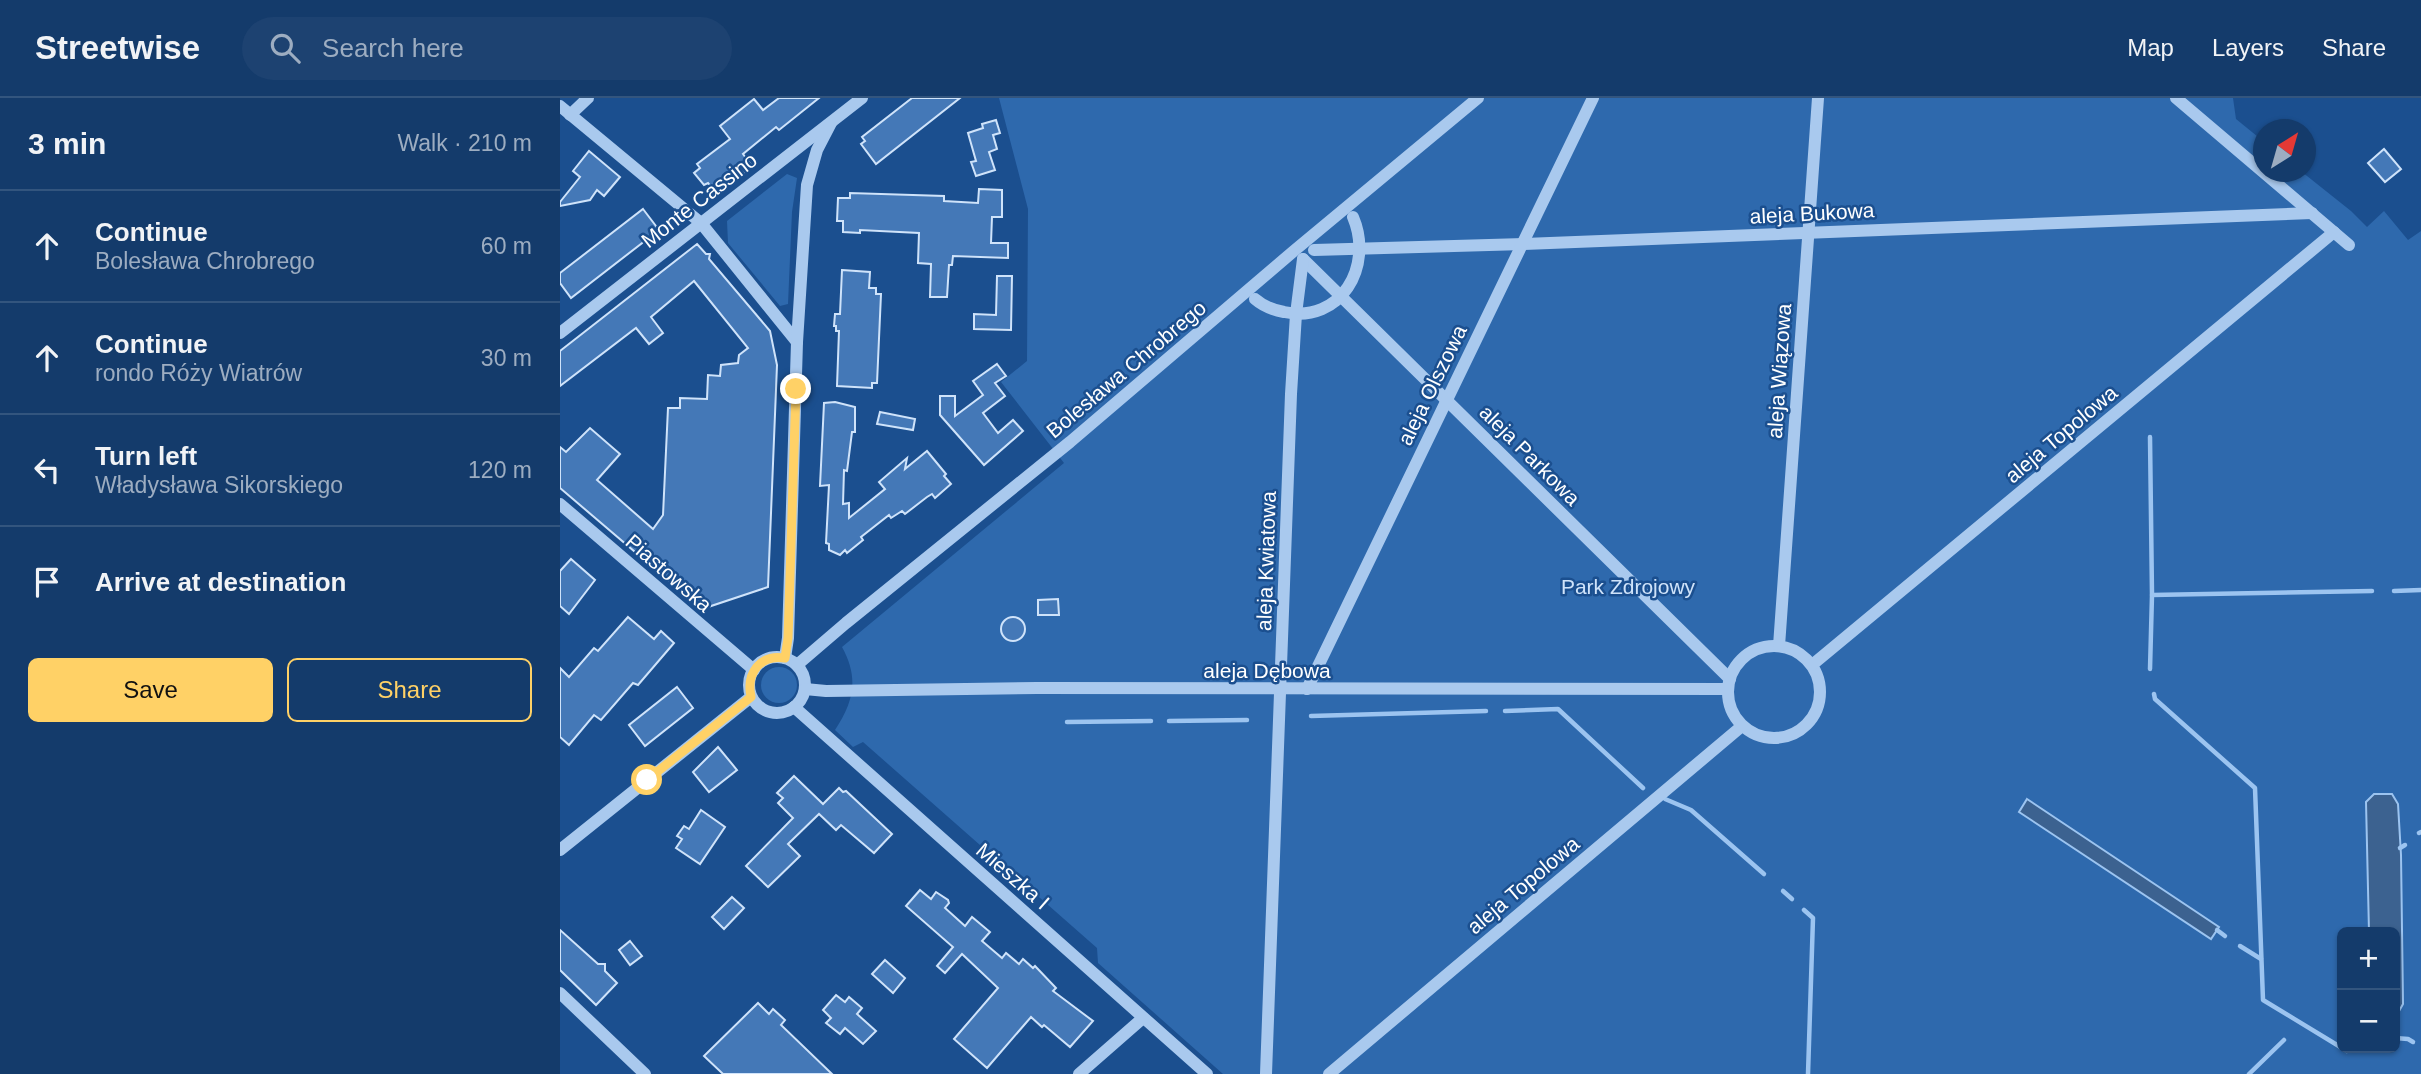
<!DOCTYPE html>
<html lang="en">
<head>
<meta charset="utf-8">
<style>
	:root { --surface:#143b6b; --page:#1d4271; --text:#f1f3f6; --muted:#9dadc1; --line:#33557e; --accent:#ffd166 }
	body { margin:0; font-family:Helvetica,sans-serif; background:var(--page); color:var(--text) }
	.controls { position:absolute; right:21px; bottom:21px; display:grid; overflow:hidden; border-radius:10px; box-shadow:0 2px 5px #0004 }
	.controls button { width:63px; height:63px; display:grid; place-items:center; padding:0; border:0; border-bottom:2px solid var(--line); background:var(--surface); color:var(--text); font:35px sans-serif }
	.compass { position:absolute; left:1693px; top:21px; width:63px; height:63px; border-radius:50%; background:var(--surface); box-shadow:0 2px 5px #0004; rotate:37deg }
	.stop { position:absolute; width:21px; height:21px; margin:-16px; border:5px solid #ffd166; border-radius:50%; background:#fff }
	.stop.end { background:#ffd166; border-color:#fff; box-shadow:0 2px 7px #0008 }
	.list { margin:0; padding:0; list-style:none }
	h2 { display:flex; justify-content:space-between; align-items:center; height:91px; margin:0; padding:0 28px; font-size:30px }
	h2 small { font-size:23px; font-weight:400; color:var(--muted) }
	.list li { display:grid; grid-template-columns:46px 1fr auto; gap:21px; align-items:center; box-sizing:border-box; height:112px; padding:0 28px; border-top:2px solid var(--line) }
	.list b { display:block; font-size:26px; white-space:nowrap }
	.list p { margin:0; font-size:23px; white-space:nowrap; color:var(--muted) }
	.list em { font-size:23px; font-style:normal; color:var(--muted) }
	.actions { display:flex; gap:14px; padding:21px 28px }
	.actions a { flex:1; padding:16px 0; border:2px solid var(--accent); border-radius:10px; text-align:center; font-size:24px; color:var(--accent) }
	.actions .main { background:var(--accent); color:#111 }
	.icon { flex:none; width:38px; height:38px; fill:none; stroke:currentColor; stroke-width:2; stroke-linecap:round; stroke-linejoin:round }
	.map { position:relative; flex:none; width:1861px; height:976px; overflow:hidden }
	header { display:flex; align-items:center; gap:42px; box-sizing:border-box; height:98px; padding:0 35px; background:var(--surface); border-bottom:2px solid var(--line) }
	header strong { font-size:33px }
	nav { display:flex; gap:38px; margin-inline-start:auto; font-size:24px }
	.search { width:490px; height:63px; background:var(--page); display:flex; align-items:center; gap:18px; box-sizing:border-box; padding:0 24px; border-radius:38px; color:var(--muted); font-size:26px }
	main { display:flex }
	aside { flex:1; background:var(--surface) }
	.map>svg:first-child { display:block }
	.green { fill:#2e69ad; fill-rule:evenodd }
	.water { fill:#3c6290; stroke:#9cc4f0; stroke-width:2 }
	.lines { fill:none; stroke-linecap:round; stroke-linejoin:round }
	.stream { stroke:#9cc4f0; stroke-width:4.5 }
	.building { fill:#4478b7; stroke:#cfe3fa; stroke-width:2 }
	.minor { stroke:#a9c9ee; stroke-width:12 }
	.route { stroke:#ffd166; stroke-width:9 }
	.labels { text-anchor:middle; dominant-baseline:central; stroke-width:5; stroke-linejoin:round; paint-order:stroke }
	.street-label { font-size:21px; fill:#fff; stroke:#1b4f8f }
	.park-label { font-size:21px; fill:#cfe3fa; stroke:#1b4f8f }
</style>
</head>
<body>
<header>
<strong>Streetwise</strong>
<div class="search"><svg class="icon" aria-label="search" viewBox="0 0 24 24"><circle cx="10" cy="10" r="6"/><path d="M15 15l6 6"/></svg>Search here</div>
<nav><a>Map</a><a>Layers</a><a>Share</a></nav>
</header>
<main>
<aside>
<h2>3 min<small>Walk · 210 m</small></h2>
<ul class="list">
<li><svg class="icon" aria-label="ahead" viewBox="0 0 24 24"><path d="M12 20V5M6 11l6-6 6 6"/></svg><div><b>Continue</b><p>Bolesława Chrobrego</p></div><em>60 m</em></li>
<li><svg class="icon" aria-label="ahead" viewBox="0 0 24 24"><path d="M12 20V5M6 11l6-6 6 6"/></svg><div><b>Continue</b><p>rondo Róży Wiatrów</p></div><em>30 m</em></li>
<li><svg class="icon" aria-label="left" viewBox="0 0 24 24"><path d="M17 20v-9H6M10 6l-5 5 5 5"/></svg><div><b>Turn left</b><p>Władysława Sikorskiego</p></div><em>120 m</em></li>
<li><svg class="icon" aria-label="arrive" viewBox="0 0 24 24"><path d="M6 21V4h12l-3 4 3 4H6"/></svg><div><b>Arrive at destination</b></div></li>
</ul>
<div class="actions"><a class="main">Save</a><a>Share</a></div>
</aside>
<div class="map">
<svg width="1861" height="976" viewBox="0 0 1861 976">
	<rect width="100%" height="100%" fill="#1b4f8f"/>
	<!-- green -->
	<g class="green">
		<path d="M439 0H1673L1676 21 1703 43V74H1742L1791 113 1807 129 1824 113 1848 142 1861 133V976H663L538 865 537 850 303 644 293 649 275 632C294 603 299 580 282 549L504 365 441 284 467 263 468 111ZM1782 834H1835V950H1782Z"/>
		<polygon points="227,76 237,80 232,114 228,206 220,208 168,145 167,123"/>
		<circle cx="219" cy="587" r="18"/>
	</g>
	<!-- water -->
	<g class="water">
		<polygon points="1814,696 1832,696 1838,706 1841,757 1843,906 1838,915 1835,915 1835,834 1809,834 1806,704"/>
		<polygon points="1467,701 1659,829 1651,841 1459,714"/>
	</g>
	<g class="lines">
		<!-- stream -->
		<g class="stream">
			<polyline points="1590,339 1592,497"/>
			<polyline points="1834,493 1861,492"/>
			<polyline points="1590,571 1592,497 1812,493"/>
			<polyline points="1594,596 1595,601 1695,690 1703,902 1787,953 1795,950"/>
			<polyline points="945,613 998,611 1083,690"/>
			<polyline points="751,618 926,613"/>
			<polyline points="609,623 687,622"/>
			<polyline points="507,624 591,623"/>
			<polyline points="1105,701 1131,712 1204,776"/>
			<polyline points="1859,735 1861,734"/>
			<polyline points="1840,750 1845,747"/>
			<polyline points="1223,793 1232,801"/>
			<polyline points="1244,812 1253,820 1248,976"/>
			<polyline points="1657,832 1665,838"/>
			<polyline points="1680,848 1701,861"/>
			<polyline points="1835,940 1848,941 1853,944"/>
			<polyline points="1689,976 1724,942"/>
		</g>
	</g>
	<!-- building -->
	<g class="building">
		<polygon points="219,0 259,0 219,32 216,29 183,56 192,68 175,82 157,96 148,85 144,87 134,75 140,70 137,66 170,41 160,28 194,1 203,12"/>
		<polygon points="352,0 400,0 316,66 301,46 305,43 302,39"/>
		<polygon points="436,22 440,35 433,37 437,51 429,54 435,72 416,78 411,64 416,63 408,35 423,30 422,26"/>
		<polygon points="1824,51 1841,71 1825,84 1808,65"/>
		<polygon points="29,53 60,79 44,98 37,92 30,102 0,108 0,104 20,79 13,73"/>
		<polygon points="419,91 442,92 442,119 432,119 431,145 448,145 448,160 393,158 392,167 389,167 387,199 370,199 371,166 358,165 359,135 300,132 300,135 283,134 283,123 277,123 278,100 290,100 290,95 384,98 384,103 418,105"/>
		<polygon points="83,111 99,132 11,200 0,185 0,175"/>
		<polygon points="137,146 146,156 150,156 149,161 210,233 217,267 208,489 142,511 0,390 0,349 6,354 30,330 60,356 37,382 93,431 103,417 108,310 120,310 120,300 147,301 148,277 160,278 161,267 178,265 179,257 188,250 134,183 91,219 103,235 89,246 76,230 0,288 0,253"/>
		<polygon points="282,172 310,174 309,190 316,190 316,196 321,196 317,285 312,285 312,290 277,288 279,233 276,233 276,228 274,228 275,216 280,216"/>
		<polygon points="437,178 452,178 451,232 414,231 414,216 436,217"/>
		<polygon points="437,266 446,278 435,285 445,298 423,315 438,335 453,322 463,333 424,367 380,317 380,298 395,298 395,318 423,297 413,283"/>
		<polygon points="275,304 295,309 295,334 292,334 287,373 284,372 283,406 289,405 289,420 325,391 319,384 347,360 345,371 367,353 386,376 384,378 391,386 375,400 372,396 367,399 345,416 342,413 331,420 329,417 301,439 303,442 287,455 285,452 280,457 269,452 269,446 266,445 269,387 260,388 264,305"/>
		<polygon points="320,314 355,321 353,332 317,326"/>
		<polygon points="11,461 35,482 9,516 0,508 0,473"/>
		<polygon points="498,501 499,517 478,517 478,502"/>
		<circle cx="453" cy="531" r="12"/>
		<polygon points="68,519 94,541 101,533 114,545 78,587 73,585 41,622 34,617 9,647 0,639 0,570 9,579 34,550 38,553"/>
		<polygon points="117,589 133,610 85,648 69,627"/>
		<polygon points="158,649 177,672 149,694 133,674"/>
		<polygon points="234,678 263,706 279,690 283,694 286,693 332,736 314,755 281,727 276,732 259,716 228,746 240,758 208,789 186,768 233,720 218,705 223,700 217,695"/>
		<polygon points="141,712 165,729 140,766 116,750 122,741 117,738 124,728 129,731"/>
		<polygon points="360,792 371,801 376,794 388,802 389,805 385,810 405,828 412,819 430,834 422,843 442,860 446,855 459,866 463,861 473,870 475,868 496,890 493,893 533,923 510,949 484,927 482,929 471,919 427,970 394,941 438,890 402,856 385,875 377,868 393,849 346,808"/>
		<polygon points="172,799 184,810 164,831 152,819"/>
		<polygon points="0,832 38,866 45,866 45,873 57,885 36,907 0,872"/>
		<polygon points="70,843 82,858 70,867 59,852"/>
		<polygon points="325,862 345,880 333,895 312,876"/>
		<polygon points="276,897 285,904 289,899 302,910 297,916 316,933 303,946 285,930 280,936 266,925 271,920 263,912"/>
		<polygon points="198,905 209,916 213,911 225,922 221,927 272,976 163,976 144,958"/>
	</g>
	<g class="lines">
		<!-- minor -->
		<g class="minor">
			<polyline points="1616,0 1789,147"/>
			<polyline points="0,8 141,125 237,244"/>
			<polyline points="10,17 28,0"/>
			<polyline points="754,152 964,146 1752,115"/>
			<polyline points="743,161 1170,581"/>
			<path d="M695 201C703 208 713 212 724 214 781 226 814 168 793 119"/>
			<polyline points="0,235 302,0"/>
			<polyline points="0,406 194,572"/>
			<circle cx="1214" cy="594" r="46"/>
			<polyline points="1219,548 1258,0"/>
			<circle cx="217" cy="587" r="28"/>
			<polyline points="225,560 228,540 237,244 247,87 257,52 271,25"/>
			<polyline points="237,567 286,525 510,344 735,152 918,0"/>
			<polyline points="1252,567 1774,134"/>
			<polyline points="245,591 266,593 477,590 1168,591"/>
			<polyline points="747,591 1033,0"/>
			<polyline points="234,609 647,976"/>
			<polyline points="0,752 191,599"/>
			<polyline points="0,895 85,976"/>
			<polyline points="519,976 583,920"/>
			<polyline points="706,976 731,296 736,216 743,161"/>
			<polyline points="769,976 1182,628"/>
		</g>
	</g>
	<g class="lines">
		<!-- route -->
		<path class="route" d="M87 682 191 599C186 575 200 556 225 560L228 540 236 291"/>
	</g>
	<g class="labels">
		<!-- street labels -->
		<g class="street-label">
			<text transform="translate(139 102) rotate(-38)">Monte Cassino</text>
			<text transform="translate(1252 115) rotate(-3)">aleja Bukowa</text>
			<text transform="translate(566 271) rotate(-40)">Bolesława Chrobrego</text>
			<text transform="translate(1219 273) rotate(-86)">aleja Wiązowa</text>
			<text transform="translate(872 287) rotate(-64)">aleja Olszowa</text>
			<text transform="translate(1501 336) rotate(-40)">aleja Topolowa</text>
			<text transform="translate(970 357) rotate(45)">aleja Parkowa</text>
			<text transform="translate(706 463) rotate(-88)">aleja Kwiatowa</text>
			<text transform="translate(109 475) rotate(41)">Piastowska</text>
			<text x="707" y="572">aleja Dębowa</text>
			<text transform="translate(453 778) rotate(41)">Mieszka I</text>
			<text transform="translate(963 787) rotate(-40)">aleja Topolowa</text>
		</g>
		<!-- park labels -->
		<g class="park-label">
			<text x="1068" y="488">Park Zdrojowy</text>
		</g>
	</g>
</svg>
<div class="controls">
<button>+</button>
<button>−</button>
</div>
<svg class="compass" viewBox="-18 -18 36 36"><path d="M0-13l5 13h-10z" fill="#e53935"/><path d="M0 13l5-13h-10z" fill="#9dadc1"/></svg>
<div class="stop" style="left:87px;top:682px"></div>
<div class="stop end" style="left:236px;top:291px"></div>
</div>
</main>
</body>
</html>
